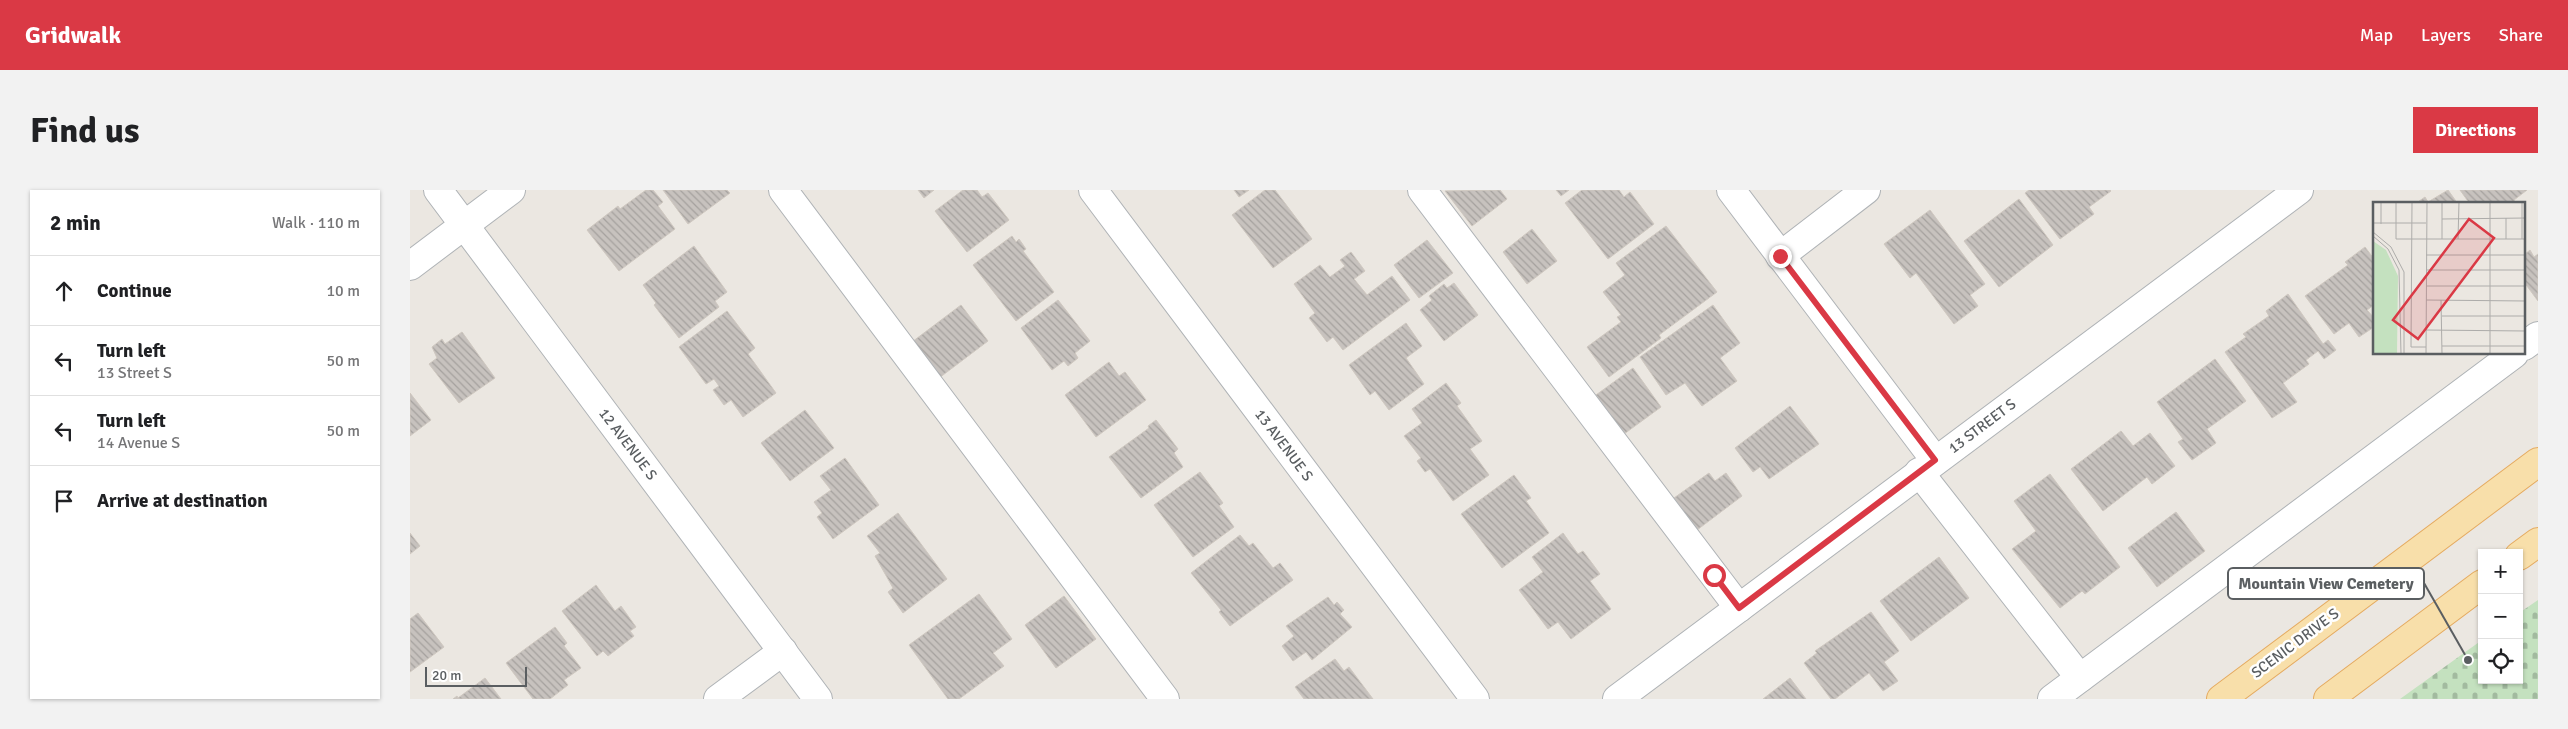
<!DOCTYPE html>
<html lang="en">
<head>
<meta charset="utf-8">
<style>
	:root { --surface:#fff; --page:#f2f2f2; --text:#202124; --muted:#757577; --line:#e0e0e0; --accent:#da3945 }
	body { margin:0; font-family:Signika,sans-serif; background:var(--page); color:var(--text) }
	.controls { position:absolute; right:15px; bottom:15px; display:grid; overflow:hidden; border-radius:0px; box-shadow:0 1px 4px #0004 }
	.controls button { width:45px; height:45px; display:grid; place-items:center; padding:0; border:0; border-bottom:1px solid var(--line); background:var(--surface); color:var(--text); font:25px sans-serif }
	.scale { position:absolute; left:15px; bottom:12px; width:102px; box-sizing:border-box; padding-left:5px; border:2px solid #5a5e61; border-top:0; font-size:14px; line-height:18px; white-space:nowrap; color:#5a5e61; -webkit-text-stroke:4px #fff; paint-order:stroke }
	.stop { position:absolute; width:15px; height:15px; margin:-11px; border:4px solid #da3945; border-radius:50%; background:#fff }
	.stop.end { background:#da3945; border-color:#fff; box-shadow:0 1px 5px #0008 }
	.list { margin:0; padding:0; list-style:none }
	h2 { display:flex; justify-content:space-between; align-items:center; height:65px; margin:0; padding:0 20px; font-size:21px }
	h2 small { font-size:16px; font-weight:400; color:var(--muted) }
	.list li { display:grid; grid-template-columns:32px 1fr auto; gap:15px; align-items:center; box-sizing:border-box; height:70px; padding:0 20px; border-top:1px solid var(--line) }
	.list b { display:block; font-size:19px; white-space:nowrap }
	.list p { margin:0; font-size:16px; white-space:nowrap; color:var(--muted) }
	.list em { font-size:16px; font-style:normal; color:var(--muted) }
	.icon { flex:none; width:28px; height:28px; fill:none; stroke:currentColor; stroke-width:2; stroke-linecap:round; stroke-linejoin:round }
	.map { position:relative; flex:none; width:2128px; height:509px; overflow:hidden; border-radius:0px }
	header { display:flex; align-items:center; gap:30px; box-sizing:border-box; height:70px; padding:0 25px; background:var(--accent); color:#fff }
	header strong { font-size:24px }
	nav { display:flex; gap:28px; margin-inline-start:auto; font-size:18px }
	.intro { display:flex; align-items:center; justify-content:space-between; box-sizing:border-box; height:120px; padding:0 30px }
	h1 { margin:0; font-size:35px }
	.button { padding:12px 22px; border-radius:0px; background:var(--accent); color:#fff; font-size:18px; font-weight:700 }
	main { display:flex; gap:30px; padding:0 30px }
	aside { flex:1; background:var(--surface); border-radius:0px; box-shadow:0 1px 4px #0004 }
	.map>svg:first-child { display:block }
	.cemetery { fill:url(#cemetery-stones) }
	.building { fill:url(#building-back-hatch); stroke:#cfc8c0 }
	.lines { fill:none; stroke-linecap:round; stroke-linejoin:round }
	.minor-casing { stroke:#afb3b6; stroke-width:30 }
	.major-casing { stroke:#e5ab61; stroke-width:30 }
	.minor { stroke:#fff; stroke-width:28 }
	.major { stroke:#f8dfaa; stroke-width:28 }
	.route { stroke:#da3945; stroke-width:6 }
	.labels { text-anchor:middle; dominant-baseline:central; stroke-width:5; stroke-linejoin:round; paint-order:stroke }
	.street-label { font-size:15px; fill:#5a5e61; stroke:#fff }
	.inset-road { fill:none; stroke:#adacaa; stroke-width:1 }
	.view { fill:#da3945; fill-opacity:0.15; stroke:#da3945; stroke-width:2.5 }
	.inset-edge { fill:none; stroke:#5a5e61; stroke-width:2.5 }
	.leader { fill:none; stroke:#5a5e61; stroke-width:2 }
	.callout-dot { fill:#5a5e61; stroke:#fff; stroke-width:2 }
	.callout { fill:#fff; stroke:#5a5e61; stroke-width:2 }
	.callout-label { font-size:16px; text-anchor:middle; font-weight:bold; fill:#5a5e61 }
</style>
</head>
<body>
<header>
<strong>Gridwalk</strong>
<nav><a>Map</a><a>Layers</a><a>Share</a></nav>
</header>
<div class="intro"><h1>Find us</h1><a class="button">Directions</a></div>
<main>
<aside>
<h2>2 min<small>Walk · 110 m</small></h2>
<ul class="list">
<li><svg class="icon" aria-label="ahead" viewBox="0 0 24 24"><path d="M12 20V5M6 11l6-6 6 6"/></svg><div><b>Continue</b></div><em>10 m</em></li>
<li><svg class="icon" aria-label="left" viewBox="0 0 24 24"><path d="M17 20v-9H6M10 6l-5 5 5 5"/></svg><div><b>Turn left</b><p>13 Street S</p></div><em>50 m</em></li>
<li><svg class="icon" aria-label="left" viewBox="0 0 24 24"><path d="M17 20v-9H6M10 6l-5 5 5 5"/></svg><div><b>Turn left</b><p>14 Avenue S</p></div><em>50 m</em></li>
<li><svg class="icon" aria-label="arrive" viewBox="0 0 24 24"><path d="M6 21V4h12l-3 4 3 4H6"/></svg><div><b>Arrive at destination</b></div></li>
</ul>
</aside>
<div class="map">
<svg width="2128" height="509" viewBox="0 0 2128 509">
	<defs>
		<pattern id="cemetery-stones" width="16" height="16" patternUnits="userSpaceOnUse" patternTransform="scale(1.25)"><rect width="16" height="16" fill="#c4e1bf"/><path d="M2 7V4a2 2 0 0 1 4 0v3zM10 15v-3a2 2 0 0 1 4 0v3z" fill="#a2ba9f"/></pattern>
		<pattern id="building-back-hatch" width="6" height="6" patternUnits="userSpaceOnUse" patternTransform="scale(1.25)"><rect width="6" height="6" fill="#c7c2be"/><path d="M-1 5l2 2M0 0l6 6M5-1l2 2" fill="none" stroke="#a5a19e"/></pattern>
	</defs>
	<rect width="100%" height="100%" fill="#ebe7e1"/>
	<!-- cemetery -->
	<polygon class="cemetery" points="2128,410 2128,509 1990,509 2072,450 2072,490 2109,490 2109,423"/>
	<!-- building -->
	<g class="building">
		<polygon points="236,0 243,0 253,12 248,16 265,39 209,81 177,40 208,16 210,19"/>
		<polygon points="253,0 317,0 320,3 278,34"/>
		<polygon points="508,0 524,0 514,8"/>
		<polygon points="553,0 567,0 572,7 578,3 599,30 557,62 525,21"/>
		<polygon points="824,0 839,0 829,7"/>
		<polygon points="855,0 865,0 902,49 863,78 822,25"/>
		<polygon points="1090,0 1097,9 1062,36 1035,1"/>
		<polygon points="1146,0 1159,0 1151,6"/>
		<polygon points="1172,0 1209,0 1214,7 1220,2 1244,34 1198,69 1155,13"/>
		<polygon points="1619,0 1700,0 1701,1 1679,17 1684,24 1650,49 1615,3"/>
		<polygon points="2038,0 2048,14 2005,14 2015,7 2018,12"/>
		<polygon points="2050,0 2117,0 2104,10 2106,14 2060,14"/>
		<polygon points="1609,9 1643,55 1589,97 1554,51"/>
		<polygon points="1520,20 1575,94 1560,105 1568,116 1544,134 1506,83 1500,88 1474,54"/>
		<polygon points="1256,36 1307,102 1249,145 1251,148 1199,187 1177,157 1211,132 1207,127 1211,125 1193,102 1215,85 1206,73"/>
		<polygon points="1122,39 1147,71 1117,94 1093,62"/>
		<polygon points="602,46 606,52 609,49 616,59 613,61 644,102 606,131 563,75"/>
		<polygon points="1017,50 1043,83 1009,108 984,75"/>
		<polygon points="284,56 317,102 305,111 309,117 269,148 244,115 246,113 233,95"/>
		<polygon points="1955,57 1964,69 1964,115 1957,120 1964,128 1964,137 1949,147 1939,133 1924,144 1895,106 1938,75 1935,72"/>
		<polygon points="2120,60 2124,67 2128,64 2128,111 2114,92 2114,65"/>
		<polygon points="941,62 955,81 944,89 957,105 982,86 1000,110 933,160 923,147 917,152 899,128 905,123 884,94 910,75 920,87 935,76 930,70"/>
		<polygon points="1044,93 1068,125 1034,151 1010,120 1022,110 1019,106 1034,94 1037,98"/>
		<polygon points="1878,104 1913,154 1918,150 1926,160 1914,169 1908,161 1896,170 1899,174 1873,193 1887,212 1862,228 1815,162 1836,147 1833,144 1859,126 1856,121"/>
		<polygon points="648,110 680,151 665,163 668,168 658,176 654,171 642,180 611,138"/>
		<polygon points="551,115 578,151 529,188 502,152"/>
		<polygon points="1303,115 1330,153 1310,168 1327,191 1292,216 1275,193 1256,205 1230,167"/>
		<polygon points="317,121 345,158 338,164 366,203 333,227 321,210 314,215 303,200 309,196 304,189 296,194 269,157"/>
		<polygon points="996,133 1012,156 996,168 1014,194 979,220 965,201 960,205 939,175"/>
		<polygon points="52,142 85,188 49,213 19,174 27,168 22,157 32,149 35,154"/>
		<polygon points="1805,169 1836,211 1797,239 1806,253 1782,270 1768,252 1773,249 1747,212"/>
		<polygon points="699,172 709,186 715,182 736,210 686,247 655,205"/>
		<polygon points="1223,178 1251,217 1214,244 1186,205"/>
		<polygon points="1036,193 1051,213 1047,216 1072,251 1060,259 1079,285 1043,311 1020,279 1015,282 1007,271 1011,268 994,246 1012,233 1002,219"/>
		<polygon points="0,203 21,230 0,246"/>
		<polygon points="1380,216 1409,254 1359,289 1350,277 1343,282 1325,258"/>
		<polygon points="395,220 424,258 380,291 351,253"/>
		<polygon points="746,230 768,259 764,263 773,277 731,308 699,267 739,238 738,236"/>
		<polygon points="1711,241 1723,256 1740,243 1765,276 1742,294 1737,287 1693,321 1661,279"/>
		<polygon points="435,268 469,315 423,349 407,327 412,323 404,312 421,300 410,286"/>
		<polygon points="790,282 813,313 809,316 824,337 783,367 744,315"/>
		<polygon points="1299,283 1305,291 1316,283 1332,306 1287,340 1264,308"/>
		<polygon points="1640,284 1710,377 1675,404 1672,401 1650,418 1602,359 1626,341 1604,311"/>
		<polygon points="1104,285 1121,308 1116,311 1139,343 1092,378 1051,324"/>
		<polygon points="1766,322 1795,361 1747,397 1718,358"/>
		<polygon points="488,323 537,389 493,423 478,402 483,398 465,366 470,363 457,346"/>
		<polygon points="0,343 10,356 0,364"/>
		<polygon points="1153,343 1168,364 1173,361 1190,384 1180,391 1201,419 1161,449 1148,432 1138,439 1109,400 1133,382 1122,367"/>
		<polygon points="830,345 839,356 843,353 863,378 870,373 883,390 820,436 809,422 811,420 781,383"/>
		<polygon points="1529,367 1559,408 1501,451 1470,411"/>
		<polygon points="186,395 205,421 211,416 226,437 220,441 224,446 198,466 193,461 187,466 152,421"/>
		<polygon points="569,404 602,449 583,463 594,476 549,509 538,509 499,455"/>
		<polygon points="654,406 686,449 646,478 615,435"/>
		<polygon points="918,407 924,415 927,412 934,420 930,424 942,437 902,470 896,462 883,471 872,456 884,446 876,436"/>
		<polygon points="1461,422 1489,461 1474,472 1488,491 1473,501 1459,483 1425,509 1421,509 1394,473 1407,463 1405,461"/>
		<polygon points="8,423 34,457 0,482 0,429"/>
		<polygon points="145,437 157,453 154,456 171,478 154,490 158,495 140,509 123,509 96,473"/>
		<polygon points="925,469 934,481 939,477 963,509 894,509 885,497"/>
		<polygon points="75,488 91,509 43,509 47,506 48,508"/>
		<polygon points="1380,488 1396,509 1353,509"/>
	</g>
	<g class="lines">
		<!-- minor casing -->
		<g class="minor-casing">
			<g id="minor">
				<polyline points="28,0 408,509"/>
				<polyline points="373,0 755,509"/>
				<polyline points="683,0 1065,509"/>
				<polyline points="1012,0 1329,418"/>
				<polyline points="1321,0 1525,270"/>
				<polyline points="1370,66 1456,0"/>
				<polyline points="0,76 101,0"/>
				<polyline points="2114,156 2128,146"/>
				<polyline points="1509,282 1670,488"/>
				<polyline points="308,509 373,461"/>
				<polyline points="1207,509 1889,0"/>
				<polyline points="1642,509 2104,164"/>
			</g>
		</g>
		<!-- major casing -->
		<g class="major-casing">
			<g id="major">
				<polyline points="2109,366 2128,352"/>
				<polyline points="1811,509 2128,272"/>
				<polyline points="1918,509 2072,394"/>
			</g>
		</g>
		<!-- minor -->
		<use href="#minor" class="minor"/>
		<!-- major -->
		<use href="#major" class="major"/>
	</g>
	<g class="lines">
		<!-- route -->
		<polyline class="route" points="1304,385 1329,418 1525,270 1370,66"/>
	</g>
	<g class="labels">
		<!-- street labels -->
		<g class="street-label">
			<text transform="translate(1572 236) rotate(-37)">13 STREET S</text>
			<text transform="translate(218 254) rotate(53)">12 AVENUE S</text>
			<text transform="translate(874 255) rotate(53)">13 AVENUE S</text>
			<text transform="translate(1885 453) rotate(-37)">SCENIC DRIVE S</text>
		</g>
	</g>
	<!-- overview -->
	<g transform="translate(1963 12)">
		<rect width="152" height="152" fill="#ebe7e1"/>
		<path d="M0 39 13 48 25 74 24 152H0Z" fill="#c4e1bf"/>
		<path class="inset-road" d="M23 0V37H153M39 0 38 145H53M69 0V37M133 16V37M69 17 153 16M0 21H53M8 22V0M0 30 18 45 31 70V152M0 34 15 47 26 68 28 152M85 37 86 0H149V37M53 53H153M53 68H153M53 84H153M53 98 153 99M68 98 69 152M69 114H153M53 128 153 129M69 144H153M53 152 54 0M117 152V0"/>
		<path class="view" d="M96 17 121 36 45 137 20 118Z"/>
		<rect width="152" height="152" class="inset-edge"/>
	</g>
	<!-- callouts -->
	<path class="leader" d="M2058 470L2014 393"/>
	<circle class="callout-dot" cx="2058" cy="470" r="5"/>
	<rect class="callout" x="1818" y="378" width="196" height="31" rx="5"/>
	<g class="callout-label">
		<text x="1916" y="399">Mountain View Cemetery</text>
	</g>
</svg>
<div class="controls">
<button>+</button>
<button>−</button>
<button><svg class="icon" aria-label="locate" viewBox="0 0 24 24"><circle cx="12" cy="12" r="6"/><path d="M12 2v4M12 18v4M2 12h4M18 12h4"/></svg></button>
</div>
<div class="scale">20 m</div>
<div class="stop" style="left:1304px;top:385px"></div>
<div class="stop end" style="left:1370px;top:66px"></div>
</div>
</main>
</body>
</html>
